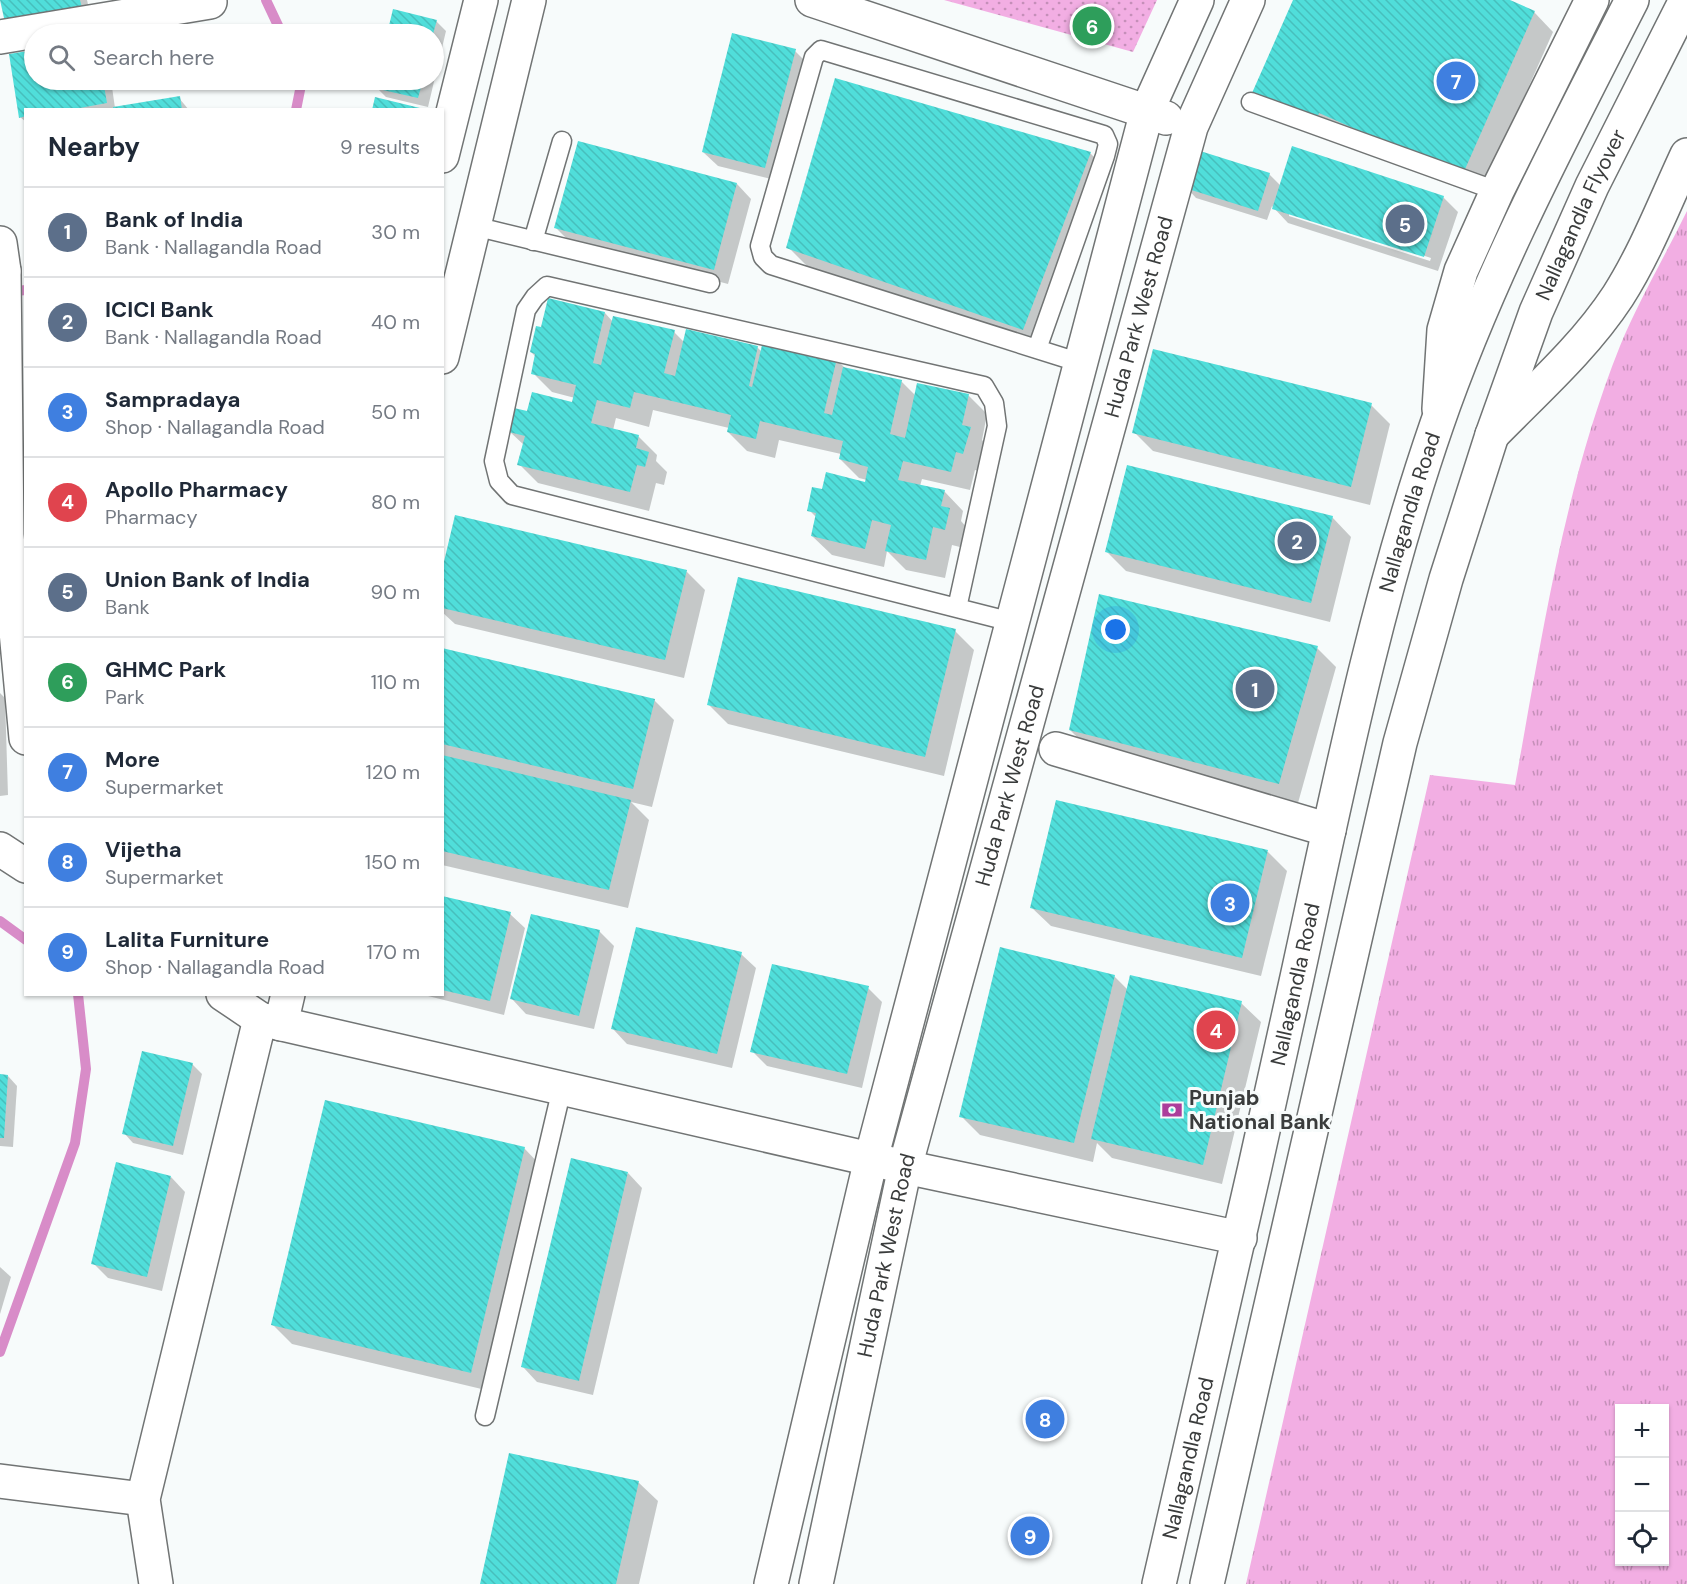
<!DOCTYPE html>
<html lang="en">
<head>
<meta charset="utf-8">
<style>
	:root { --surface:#fff; --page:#f2f2f3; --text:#1f2937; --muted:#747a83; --line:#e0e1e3; --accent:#ac3d9b }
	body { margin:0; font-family:"DM Sans",sans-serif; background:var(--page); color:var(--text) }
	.controls { position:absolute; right:18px; bottom:18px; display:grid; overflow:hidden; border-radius:0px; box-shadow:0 2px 4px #0004 }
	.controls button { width:54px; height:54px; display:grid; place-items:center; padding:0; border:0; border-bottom:2px solid var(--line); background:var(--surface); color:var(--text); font:30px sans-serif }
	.you { position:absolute; left:1116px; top:630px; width:21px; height:21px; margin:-15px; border:4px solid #fff; border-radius:50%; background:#1a73e8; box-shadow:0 0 0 9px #1a73e833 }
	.badge { display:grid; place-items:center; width:39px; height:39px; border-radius:50%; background:var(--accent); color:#fff; font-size:20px; font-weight:700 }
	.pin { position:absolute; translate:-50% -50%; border:3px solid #fff; box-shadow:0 2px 6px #0006 }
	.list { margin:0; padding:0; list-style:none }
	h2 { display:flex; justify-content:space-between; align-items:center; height:78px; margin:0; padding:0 24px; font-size:26px }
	h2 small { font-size:20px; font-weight:400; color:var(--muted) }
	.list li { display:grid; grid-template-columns:39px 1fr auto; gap:18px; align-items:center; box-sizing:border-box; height:90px; padding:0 24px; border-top:2px solid var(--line) }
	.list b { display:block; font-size:22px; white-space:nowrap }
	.list p { margin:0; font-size:20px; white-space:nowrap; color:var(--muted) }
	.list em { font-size:20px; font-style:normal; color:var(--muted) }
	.icon { flex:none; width:33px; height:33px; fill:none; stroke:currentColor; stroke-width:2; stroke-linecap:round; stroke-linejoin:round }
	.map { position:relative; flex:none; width:1687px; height:1584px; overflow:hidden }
	.search { position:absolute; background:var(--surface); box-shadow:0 2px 4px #0004; left:24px; top:24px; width:420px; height:66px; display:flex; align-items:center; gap:15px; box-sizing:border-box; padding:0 21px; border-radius:33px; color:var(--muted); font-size:22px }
	.panel { position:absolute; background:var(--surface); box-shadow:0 2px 4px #0004; left:24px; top:108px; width:420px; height:888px; border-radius:0px }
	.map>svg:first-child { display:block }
	.grass { fill:url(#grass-tufts); fill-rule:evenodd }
	.park { fill:url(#park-dots) }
	.shadow { fill:#0003; fill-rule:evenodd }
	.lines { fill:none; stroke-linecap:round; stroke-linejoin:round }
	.stream { stroke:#d88cc8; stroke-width:10 }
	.building { fill:url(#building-back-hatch) }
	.service-casing { stroke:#717474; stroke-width:21 }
	.minor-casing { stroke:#717474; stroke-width:36 }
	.tertiary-casing { stroke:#717474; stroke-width:36 }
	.primary-casing { stroke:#717474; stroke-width:36 }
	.service { stroke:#fff; stroke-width:18 }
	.minor { stroke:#fff; stroke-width:33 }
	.tertiary { stroke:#fff; stroke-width:33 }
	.primary { stroke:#fff; stroke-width:33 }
	.labels { text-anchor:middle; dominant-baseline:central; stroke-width:6; stroke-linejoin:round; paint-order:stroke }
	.street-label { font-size:21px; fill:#3a3c3c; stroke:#f7fbfb }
	.poi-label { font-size:21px; font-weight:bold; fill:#3a3c3c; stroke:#f7fbfb; text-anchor:start }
</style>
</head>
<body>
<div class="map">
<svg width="1687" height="1584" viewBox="0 0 1687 1584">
	<defs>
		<pattern id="grass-tufts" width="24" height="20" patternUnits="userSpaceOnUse" patternTransform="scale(1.5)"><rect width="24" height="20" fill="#f2aee3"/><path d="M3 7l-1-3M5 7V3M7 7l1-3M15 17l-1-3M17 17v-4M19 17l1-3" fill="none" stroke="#c58fb9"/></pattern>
		<pattern id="park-dots" width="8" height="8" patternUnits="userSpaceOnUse" patternTransform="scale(1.5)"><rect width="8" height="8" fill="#f2aee3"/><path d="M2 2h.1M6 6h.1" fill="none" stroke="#c58fb9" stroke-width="1.8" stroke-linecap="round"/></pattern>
		<pattern id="building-back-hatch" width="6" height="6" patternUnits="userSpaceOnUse" patternTransform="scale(1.5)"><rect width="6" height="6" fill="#50deda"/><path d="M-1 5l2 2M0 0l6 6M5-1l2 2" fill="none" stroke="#47bfbc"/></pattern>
	</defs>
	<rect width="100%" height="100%" fill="#f7fbfb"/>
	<!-- grass -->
	<path class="grass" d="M1687 211V1584H1246L1430 775 1515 785C1542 637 1564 486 1620 346 1639 300 1665 256 1687 211ZM1620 1408H1664V1562H1620Z"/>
	<!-- park -->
	<polygon class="park" points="944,0 1157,0 1133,52"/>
	<!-- shadow -->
	<g class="shadow">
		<polygon points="2,0 87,0 92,21"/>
		<polygon points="1295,0 1506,0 1534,12 1553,32 1481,194 1273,112"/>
		<polygon points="394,11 436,21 446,31 428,107 386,97 376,87 378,80 434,80 434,34 389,34"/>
		<polygon points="34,51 34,80 111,80 115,108 179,98 189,110 26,110 26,122 20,117 10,55"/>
		<polygon points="795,51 809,65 779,181 718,166 703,152"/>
		<polygon points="836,80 1091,154 1110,173 1042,349 807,266 788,247"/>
		<path d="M1269 174 1281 186 1443 197 1458 212 1438 271 1288 223 1272 206 1267 220 1196 198 1187 188ZM1289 212 1431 258 1430 261 1289 216Z"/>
		<polygon points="737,184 751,199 728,284 571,243 556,228"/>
		<polygon points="605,313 613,322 674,332 684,342 757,347 762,352 836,359 846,369 901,381 916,396 968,395 987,414 982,440 989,447 982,472 975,470 970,490 922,479 920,486 944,491 963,511 961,521 968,529 964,548 952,545 945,578 906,570 887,551 884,567 832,555 812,536 817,518 809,510 823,491 866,483 867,480 859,478 840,459 841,454 779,440 775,458 747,451 728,432 729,428 653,410 649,427 616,418 613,430 638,436 657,455 656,461 667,472 664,485 656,483 649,511 538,483 519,464 524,445 510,432 528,413 573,404 575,398 552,392 533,373 536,357 531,352 542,329"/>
		<polygon points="1371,405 1390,424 1370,505 1153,451 1134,432"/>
		<polygon points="1332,517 1351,537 1330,622 1126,571 1107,552"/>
		<polygon points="686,571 705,590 684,678 455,624 442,612 442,576"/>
		<polygon points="955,631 974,650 944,776 728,724 709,705"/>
		<polygon points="1317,648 1336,667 1298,803 1089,749 1070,730"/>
		<polygon points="442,650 654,700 674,720 652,807 631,802 649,820 628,908 442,865"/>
		<polygon points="0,693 5,698 8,795 0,796 0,808"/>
		<polygon points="1057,802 1268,852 1287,871 1261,976 1051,926 1031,907"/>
		<polygon points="442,898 510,914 525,928 504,1015 420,994 442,994"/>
		<polygon points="599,931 614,946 594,1029 526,1014 512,999"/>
		<polygon points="741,954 756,968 732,1068 627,1044 613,1029"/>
		<polygon points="1114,976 1128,990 1241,1003 1261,1022 1222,1184 1112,1158 1097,1143 1093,1162 980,1135 961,1116"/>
		<polygon points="868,988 882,1002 862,1088 767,1066 752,1051"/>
		<polygon points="192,1064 202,1074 183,1155 133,1143 124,1133"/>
		<polygon points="0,1076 8,1076 17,1086 13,1147 0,1146"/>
		<polygon points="524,1148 543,1168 490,1391 292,1344 273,1325"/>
		<polygon points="628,1173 642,1188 593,1395 537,1382 523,1367"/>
		<polygon points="171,1177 185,1192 162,1291 108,1278 93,1263"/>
		<polygon points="0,1267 11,1277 0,1314"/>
		<polygon points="638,1482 658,1501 639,1584 481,1584"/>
	</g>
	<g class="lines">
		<!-- stream -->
		<g class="stream">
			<polyline points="266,0 282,34"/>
			<polyline points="296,110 302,80"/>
			<polyline points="6,292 26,290"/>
			<polyline points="0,921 26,940"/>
			<polyline points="0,1352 75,1143 86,1069 78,994"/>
		</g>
	</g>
	<!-- building -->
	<g class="building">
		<polygon points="0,0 80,0 83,12 6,27"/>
		<polygon points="1293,0 1510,0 1535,11 1462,176 1319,113 1316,121 1252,93"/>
		<polygon points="393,9 437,20 433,34 387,34"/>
		<polygon points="732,33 796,49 765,168 702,152"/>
		<polygon points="34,50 34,80 103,80 107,103 69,110 26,110 26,116 19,118 9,54"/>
		<polygon points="835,78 1091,152 1023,330 786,248"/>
		<polygon points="376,80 423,80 418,98 374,88"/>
		<polygon points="180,96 182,110 113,110 113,107"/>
		<polygon points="375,97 424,109 423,110 372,110"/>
		<polygon points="578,141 737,183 714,270 554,228"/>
		<polygon points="1292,146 1444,196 1424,257 1272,209"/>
		<polygon points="1197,150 1270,173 1258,211 1185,188"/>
		<polygon points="548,298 605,312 593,363 601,365 613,316 675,330 664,373 675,376 686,329 758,346 749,386 752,387 763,341 837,358 824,413 832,415 843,367 902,380 890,434 905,438 917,383 969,394 962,425 971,427 963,454 956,452 951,472 903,461 898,480 945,490 941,506 950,508 945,530 933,527 926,560 885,551 891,525 872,520 865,549 811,536 816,513 807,511 812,487 822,489 826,472 865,482 868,467 839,459 843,441 760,421 756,439 727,432 731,415 634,392 630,408 597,400 591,423 639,435 636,448 649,452 645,467 637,465 630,492 517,465 525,436 509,432 514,408 527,411 532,392 572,402 576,385 531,374 535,354 530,352 536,326 541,327"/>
		<polygon points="1153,349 1372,403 1351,487 1132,433"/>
		<polygon points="1127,465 1333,516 1311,603 1105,552"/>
		<polygon points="455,515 687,570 665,660 442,608 442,570"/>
		<polygon points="738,577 956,629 925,757 707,705"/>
		<polygon points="1099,594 1318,646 1279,784 1069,730"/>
		<polygon points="442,648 655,699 633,789 442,744"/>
		<polygon points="442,755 631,800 609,890 442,851"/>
		<polygon points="1056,800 1268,850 1242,958 1030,908"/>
		<polygon points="442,896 511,912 490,1001 442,990"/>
		<polygon points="531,914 600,930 579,1016 510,999"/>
		<polygon points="636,927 742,952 717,1054 611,1029"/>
		<polygon points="1000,947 1115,975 1074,1143 959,1117"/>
		<polygon points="772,964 869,986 847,1074 750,1052"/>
		<polygon points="1130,975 1242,1001 1203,1165 1091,1139"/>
		<polygon points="142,1051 193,1063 173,1146 122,1134"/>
		<polygon points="0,1074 8,1075 4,1138 0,1138"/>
		<polygon points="325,1100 525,1147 471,1373 271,1325"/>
		<polygon points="571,1158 628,1172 579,1381 521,1367"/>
		<polygon points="116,1162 171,1176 147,1277 91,1264"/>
		<polygon points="509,1453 639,1481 616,1584 480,1584"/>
	</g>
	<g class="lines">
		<!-- service casing -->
		<g class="service-casing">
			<g id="service">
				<polyline points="1251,102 1497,191"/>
				<polyline points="474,226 710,283"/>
				<polyline points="533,241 562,141"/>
				<polyline points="1037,349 1105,156 1108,144 1104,135 821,50 814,57 760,246 763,257 771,265 1081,363"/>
				<polyline points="957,608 997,426 994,403 984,386 547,286 535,297 526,310 494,461 499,481 512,495 1012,622"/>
				<polyline points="485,1416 562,1088"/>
			</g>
		</g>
		<!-- minor casing -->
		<g class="minor-casing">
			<g id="minor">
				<polyline points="812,0 1166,118"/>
				<polyline points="0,37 210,2"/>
				<polyline points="442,156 481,0"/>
				<polyline points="0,243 4,271 0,271"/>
				<polyline points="4,271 7,535 26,738"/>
				<polyline points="442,357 529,0"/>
				<polyline points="1056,749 1329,830"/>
				<polyline points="0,849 26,866"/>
				<polyline points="223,994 260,1019 905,1167 1240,1238"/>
				<polyline points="281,1024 288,994"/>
				<polyline points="0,1481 143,1499"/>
				<polyline points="156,1584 143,1499 260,1019"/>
				<polyline points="771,1584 871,1159 1147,111 1197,0"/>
				<path id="s1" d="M816 1584 905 1167 1191 127 1248 0"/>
			</g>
		</g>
		<!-- tertiary casing -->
		<g class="tertiary-casing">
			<g id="tertiary">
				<polyline points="1439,409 1444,330 1461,271 1497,191 1592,0"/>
				<path d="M1492 435C1535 391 1584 348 1618 296 1646 252 1665 202 1687 155"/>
			</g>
		</g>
		<!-- primary casing -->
		<g class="primary-casing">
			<g id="primary">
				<path id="s2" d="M1159 1584C1206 1383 1252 1183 1296 982 1337 794 1374 606 1437 424 1488 277 1561 139 1632 0"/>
				<path id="s3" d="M1207 1584 1400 743 1446 579 1492 435 1536 312 1592 186 1686 0"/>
			</g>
		</g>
		<!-- service -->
		<use href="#service" class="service"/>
		<!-- minor -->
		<use href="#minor" class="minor"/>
		<!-- tertiary -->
		<use href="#tertiary" class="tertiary"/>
		<!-- primary -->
		<use href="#primary" class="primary"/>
	</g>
	<!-- icons -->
	<defs>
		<g id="bank-bare" transform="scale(1.62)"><path d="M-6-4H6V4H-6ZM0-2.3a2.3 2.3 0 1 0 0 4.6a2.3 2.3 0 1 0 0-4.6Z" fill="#ac3d9b" stroke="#f7fbfb" stroke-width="2.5" paint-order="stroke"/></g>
	</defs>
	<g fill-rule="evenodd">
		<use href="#bank-bare" x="1172" y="1110"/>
	</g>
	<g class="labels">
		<!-- street labels -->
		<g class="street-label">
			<text stroke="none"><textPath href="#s3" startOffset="1422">Nallagandla Flyover</textPath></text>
			<text stroke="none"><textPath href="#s1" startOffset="1308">Huda Park West Road</textPath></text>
			<text stroke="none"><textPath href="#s2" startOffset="1101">Nallagandla Road</textPath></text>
			<text stroke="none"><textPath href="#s1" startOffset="822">Huda Park West Road</textPath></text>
			<text stroke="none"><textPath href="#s2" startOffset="615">Nallagandla Road</textPath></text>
			<text stroke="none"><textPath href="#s1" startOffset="336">Huda Park West Road</textPath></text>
			<text stroke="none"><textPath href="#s2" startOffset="129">Nallagandla Road</textPath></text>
		</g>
		<!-- poi labels -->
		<g class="poi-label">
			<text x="1189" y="1098">Punjab<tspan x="1189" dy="24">National Bank</tspan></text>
		</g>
	</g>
</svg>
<div class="controls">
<button>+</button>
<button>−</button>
<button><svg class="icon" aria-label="locate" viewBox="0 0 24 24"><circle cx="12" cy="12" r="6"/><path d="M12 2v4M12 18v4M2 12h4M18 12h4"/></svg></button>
</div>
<div class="you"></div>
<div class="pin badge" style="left:1255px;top:689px;background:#5c6f8a">1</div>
<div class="pin badge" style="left:1297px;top:541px;background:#5c6f8a">2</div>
<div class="pin badge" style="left:1230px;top:903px;background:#3f7fe0">3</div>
<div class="pin badge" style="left:1216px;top:1030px;background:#e0444e">4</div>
<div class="pin badge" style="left:1405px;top:224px;background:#5c6f8a">5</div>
<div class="pin badge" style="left:1092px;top:26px;background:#2e9e5b">6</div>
<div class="pin badge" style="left:1456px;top:81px;background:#3f7fe0">7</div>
<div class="pin badge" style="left:1045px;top:1419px;background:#3f7fe0">8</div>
<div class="pin badge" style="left:1030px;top:1536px;background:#3f7fe0">9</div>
<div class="search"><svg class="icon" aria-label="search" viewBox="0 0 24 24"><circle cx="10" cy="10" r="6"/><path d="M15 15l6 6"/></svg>Search here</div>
<section class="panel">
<h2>Nearby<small>9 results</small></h2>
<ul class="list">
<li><span class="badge" style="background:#5c6f8a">1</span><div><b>Bank of India</b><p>Bank · Nallagandla Road</p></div><em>30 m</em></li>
<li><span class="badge" style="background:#5c6f8a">2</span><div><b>ICICI Bank</b><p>Bank · Nallagandla Road</p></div><em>40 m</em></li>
<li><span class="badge" style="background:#3f7fe0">3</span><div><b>Sampradaya</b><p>Shop · Nallagandla Road</p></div><em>50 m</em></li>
<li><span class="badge" style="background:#e0444e">4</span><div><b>Apollo Pharmacy</b><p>Pharmacy</p></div><em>80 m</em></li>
<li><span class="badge" style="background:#5c6f8a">5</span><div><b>Union Bank of India</b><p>Bank</p></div><em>90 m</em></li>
<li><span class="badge" style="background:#2e9e5b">6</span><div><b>GHMC Park</b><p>Park</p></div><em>110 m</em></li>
<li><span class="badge" style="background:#3f7fe0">7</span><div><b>More</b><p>Supermarket</p></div><em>120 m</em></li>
<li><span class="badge" style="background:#3f7fe0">8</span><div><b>Vijetha</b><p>Supermarket</p></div><em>150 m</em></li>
<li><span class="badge" style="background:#3f7fe0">9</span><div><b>Lalita Furniture</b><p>Shop · Nallagandla Road</p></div><em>170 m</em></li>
</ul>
</section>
</div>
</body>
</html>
